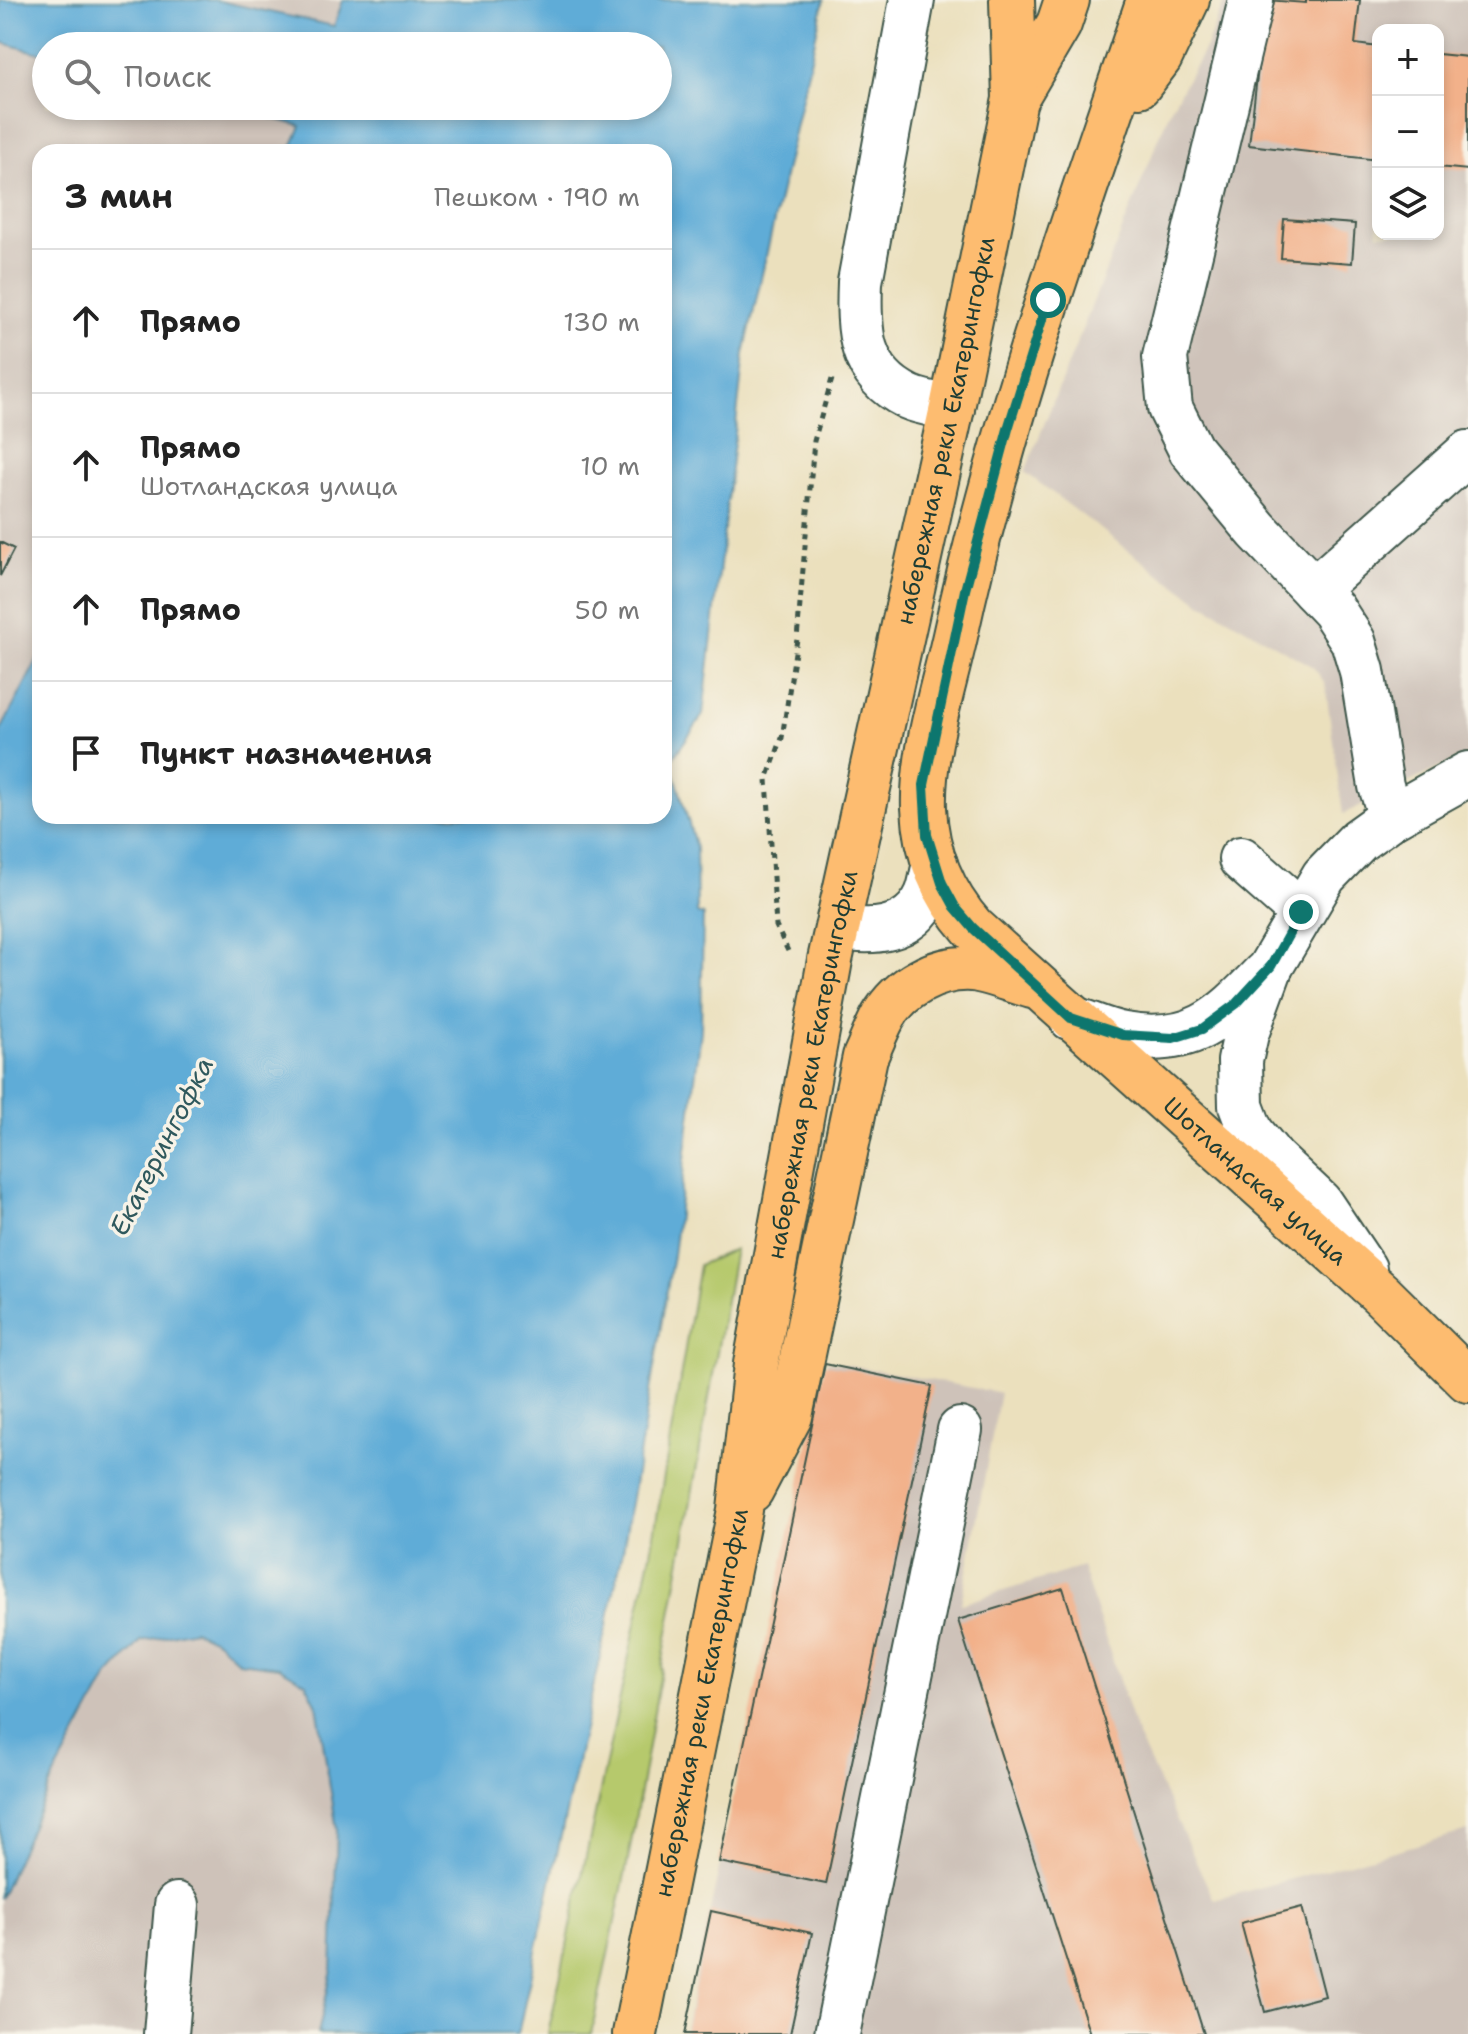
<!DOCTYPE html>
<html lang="ru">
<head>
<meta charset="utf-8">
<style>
	:root { --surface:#fff; --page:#f2f2f2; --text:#222; --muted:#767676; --line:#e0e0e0 }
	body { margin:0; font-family:"Shantell Sans",sans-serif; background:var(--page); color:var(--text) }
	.controls { position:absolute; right:24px; top:24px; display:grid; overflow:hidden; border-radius:16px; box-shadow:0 4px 12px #0003 }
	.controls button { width:72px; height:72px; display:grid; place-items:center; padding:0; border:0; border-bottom:2px solid var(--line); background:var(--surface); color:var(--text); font:40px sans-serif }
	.stop { position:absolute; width:24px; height:24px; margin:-18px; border:6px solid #0f766e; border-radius:50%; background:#fff }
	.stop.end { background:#0f766e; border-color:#fff; box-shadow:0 2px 8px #0008 }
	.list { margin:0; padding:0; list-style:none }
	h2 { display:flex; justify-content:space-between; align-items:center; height:104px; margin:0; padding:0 32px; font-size:34px }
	h2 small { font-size:26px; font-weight:400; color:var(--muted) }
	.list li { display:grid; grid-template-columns:52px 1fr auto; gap:24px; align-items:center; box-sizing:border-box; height:144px; padding:0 32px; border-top:2px solid var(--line) }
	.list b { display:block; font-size:30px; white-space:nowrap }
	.list p { margin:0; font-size:26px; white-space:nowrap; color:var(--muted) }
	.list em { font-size:26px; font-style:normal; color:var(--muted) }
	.icon { flex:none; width:44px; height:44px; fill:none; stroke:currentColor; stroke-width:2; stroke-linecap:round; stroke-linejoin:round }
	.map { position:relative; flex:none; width:1468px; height:2034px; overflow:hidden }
	.search { position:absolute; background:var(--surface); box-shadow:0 4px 12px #0003; left:32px; top:32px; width:640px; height:88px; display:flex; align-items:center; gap:20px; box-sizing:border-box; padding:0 28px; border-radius:44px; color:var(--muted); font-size:30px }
	.panel { position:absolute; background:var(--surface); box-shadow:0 4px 12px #0003; left:32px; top:144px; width:640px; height:680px; border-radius:24px }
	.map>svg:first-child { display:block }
	.industrial { fill:#cec2b9; fill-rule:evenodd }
	.green { fill:#b6c96c; stroke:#6a8350; stroke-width:2 }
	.water { fill:#5eacd7; stroke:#3e7486; stroke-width:2 }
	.building { fill:#f2b18a }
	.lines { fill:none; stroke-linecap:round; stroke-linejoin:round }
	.minor-casing { stroke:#3e5549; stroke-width:48 }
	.major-casing { stroke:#3e5549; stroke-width:48 }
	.path { stroke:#3e5549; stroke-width:5; stroke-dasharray:6 6; stroke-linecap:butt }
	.minor { stroke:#fff; stroke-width:44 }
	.major { stroke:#fdbc70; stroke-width:44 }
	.route { stroke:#0f766e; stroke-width:10 }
	.labels { text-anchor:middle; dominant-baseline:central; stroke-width:7; stroke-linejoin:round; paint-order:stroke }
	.street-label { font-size:24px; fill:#1f3d34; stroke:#f7f3e8 }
	.water-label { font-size:26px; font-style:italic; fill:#2f595d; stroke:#f7f3e8 }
</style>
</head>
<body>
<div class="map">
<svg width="1468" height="2034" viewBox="0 0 1468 2034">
	<rect width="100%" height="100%" fill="#f7f3e8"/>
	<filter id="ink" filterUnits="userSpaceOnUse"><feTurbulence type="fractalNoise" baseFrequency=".0125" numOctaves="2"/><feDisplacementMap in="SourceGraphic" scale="16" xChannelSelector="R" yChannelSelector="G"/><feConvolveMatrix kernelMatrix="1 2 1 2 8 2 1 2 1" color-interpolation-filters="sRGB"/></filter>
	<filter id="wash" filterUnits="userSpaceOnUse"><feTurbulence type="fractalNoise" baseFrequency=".006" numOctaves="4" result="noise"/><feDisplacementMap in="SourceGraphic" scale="32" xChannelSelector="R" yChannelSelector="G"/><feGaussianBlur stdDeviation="1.8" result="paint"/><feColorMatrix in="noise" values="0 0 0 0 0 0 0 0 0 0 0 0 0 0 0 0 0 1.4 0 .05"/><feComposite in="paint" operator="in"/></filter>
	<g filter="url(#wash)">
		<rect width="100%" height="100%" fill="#ebe0bd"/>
		<!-- industrial -->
		<g class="industrial">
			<polygon points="215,0 343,0 334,26"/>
			<path d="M1225 0H1468V754L1343 814 1325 683 1313 667 1203 604 1161 575 1025 472 1171 108 1206 47ZM1378 30H1438V234H1378Z"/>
			<polygon points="0,42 46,55 46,106 228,106 301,126 290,152 40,152 40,655 0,732"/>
			<polygon points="827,1361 1000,1393 961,1604 1082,1567 1136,1732 1214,1900 1468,1831 1468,2034 684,2034"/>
			<polygon points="194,1630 217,1641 239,1662 279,1667 306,1683 317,1705 337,1830 332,1970 318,2034 0,2034 0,1898 54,1776 107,1678 141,1641"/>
		</g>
		<!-- green -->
		<polygon class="green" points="735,1249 628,1860 591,2034 548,2034 651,1553 699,1265"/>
		<!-- water -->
		<polygon class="water" points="0,0 215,0 334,26 343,0 824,0 744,354 703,715 671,761 696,848 697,913 703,915 701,1031 673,1255 623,1550 518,2034 318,2034 332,1970 337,1830 317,1705 306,1683 279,1667 239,1662 217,1641 194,1630 141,1641 107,1678 54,1776 0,1898 0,732 40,655 40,816 664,816 664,152 290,152 301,126 228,106 658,106 658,46 46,46 46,55 0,42"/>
		<g id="blocks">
			<!-- building -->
			<g class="building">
				<polygon points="1266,0 1306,3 1306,0 1360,0 1355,44 1378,47 1378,160 1249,145"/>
				<polygon points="1438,54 1468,57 1468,170 1438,167"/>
				<polygon points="1284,219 1355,224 1352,263 1281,258"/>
				<polygon points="0,542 14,549 0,576"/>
				<polygon points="825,1364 932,1386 826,1884 719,1862"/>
				<polygon points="1063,1588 1204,2034 1090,2034 958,1620"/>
				<polygon points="1302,1907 1325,1996 1265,2012 1241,1923"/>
				<polygon points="711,1911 812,1933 790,2034 685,2034"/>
			</g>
		</g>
	</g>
	<g filter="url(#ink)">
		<use href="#blocks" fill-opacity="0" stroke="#3e5549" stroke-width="2"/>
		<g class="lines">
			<!-- minor casing -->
			<g class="minor-casing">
				<g id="minor">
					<path d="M912 0 860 282C858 331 859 373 908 397 921 403 938 405 952 408"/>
					<polyline points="1251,0 1165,357 1170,408 1191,450 1257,530 1333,610 1353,641 1362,671 1381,786 1391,817"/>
					<polyline points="1314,590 1468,453"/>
					<polyline points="1241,859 1301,912"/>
					<path d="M838 927C871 934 911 932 927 895 931 886 932 874 935 864"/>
					<path d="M1071 1018C1088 1023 1106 1032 1124 1035 1191 1047 1220 1020 1264 974"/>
					<polyline points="1364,1269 1319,1202 1273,1159 1251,1132 1241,1106 1240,1061 1246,1034 1271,966 1324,876 1359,840 1391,817 1468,774"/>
					<polyline points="166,2034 177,1905"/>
					<polyline points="837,2034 960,1430"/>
				</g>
			</g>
			<!-- major casing -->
			<g class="major-casing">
				<g id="major">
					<path id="s1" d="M1149 0C1078 210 1002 419 955 636 943 690 922 753 924 808 926 854 944 895 973 928L1381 1294 1468 1380"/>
					<polyline points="1139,85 1160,57 1187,0"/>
					<polyline points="1015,99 1059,24 1067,0"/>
					<path d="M751 1490 790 1416 865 1057C871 1044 876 1030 883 1017 900 987 937 967 972 969 991 971 1013 981 1032 986"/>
					<path id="s2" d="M635 2034 740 1510 756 1364 830 960 952 408 1015 99 1012 0"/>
				</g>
			</g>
			<!-- path -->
			<polyline class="path" points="788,951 776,926 767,779 782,738 797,639 814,441 832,379"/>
			<!-- minor -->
			<use href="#minor" class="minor"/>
			<!-- major -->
			<use href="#major" class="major"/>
		</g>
	</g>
	<g class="lines" filter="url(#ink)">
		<!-- route -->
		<polyline class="route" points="1048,300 1008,429 965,590 924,785 927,835 942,883 955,907 973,928 1071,1018 1123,1035 1173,1038 1202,1029 1236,1004 1271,966 1301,912"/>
	</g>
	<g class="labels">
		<!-- street labels -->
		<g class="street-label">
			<text stroke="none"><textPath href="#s2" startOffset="1634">набережная реки Екатерингофки</textPath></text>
			<text stroke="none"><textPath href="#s2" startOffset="986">набережная реки Екатерингофки</textPath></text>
			<text stroke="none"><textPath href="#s1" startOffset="1352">Шотландская улица</textPath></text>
			<text stroke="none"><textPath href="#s2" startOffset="338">набережная реки Екатерингофки</textPath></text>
		</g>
		<!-- water labels -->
		<g class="water-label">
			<text transform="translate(161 1146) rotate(-63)">Екатерингофка</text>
		</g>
	</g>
</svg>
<div class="controls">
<button>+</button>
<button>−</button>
<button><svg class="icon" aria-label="layers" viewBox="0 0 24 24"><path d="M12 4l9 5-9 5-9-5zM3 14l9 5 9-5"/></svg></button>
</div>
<div class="stop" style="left:1048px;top:300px"></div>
<div class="stop end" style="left:1301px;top:912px"></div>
<div class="search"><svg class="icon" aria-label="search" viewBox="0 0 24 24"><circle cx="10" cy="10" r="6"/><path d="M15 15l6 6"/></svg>Поиск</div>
<section class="panel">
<h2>3 мин<small>Пешком · 190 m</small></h2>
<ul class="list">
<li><svg class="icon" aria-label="ahead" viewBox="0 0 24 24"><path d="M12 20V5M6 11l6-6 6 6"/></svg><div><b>Прямо</b></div><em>130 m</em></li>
<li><svg class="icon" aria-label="ahead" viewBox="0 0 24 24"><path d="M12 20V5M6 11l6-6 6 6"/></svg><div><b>Прямо</b><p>Шотландская улица</p></div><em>10 m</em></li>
<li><svg class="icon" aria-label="ahead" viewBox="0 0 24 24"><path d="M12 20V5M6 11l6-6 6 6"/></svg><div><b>Прямо</b></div><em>50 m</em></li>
<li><svg class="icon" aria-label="arrive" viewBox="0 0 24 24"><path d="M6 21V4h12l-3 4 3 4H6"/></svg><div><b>Пункт назначения</b></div></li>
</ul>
</section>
</div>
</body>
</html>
